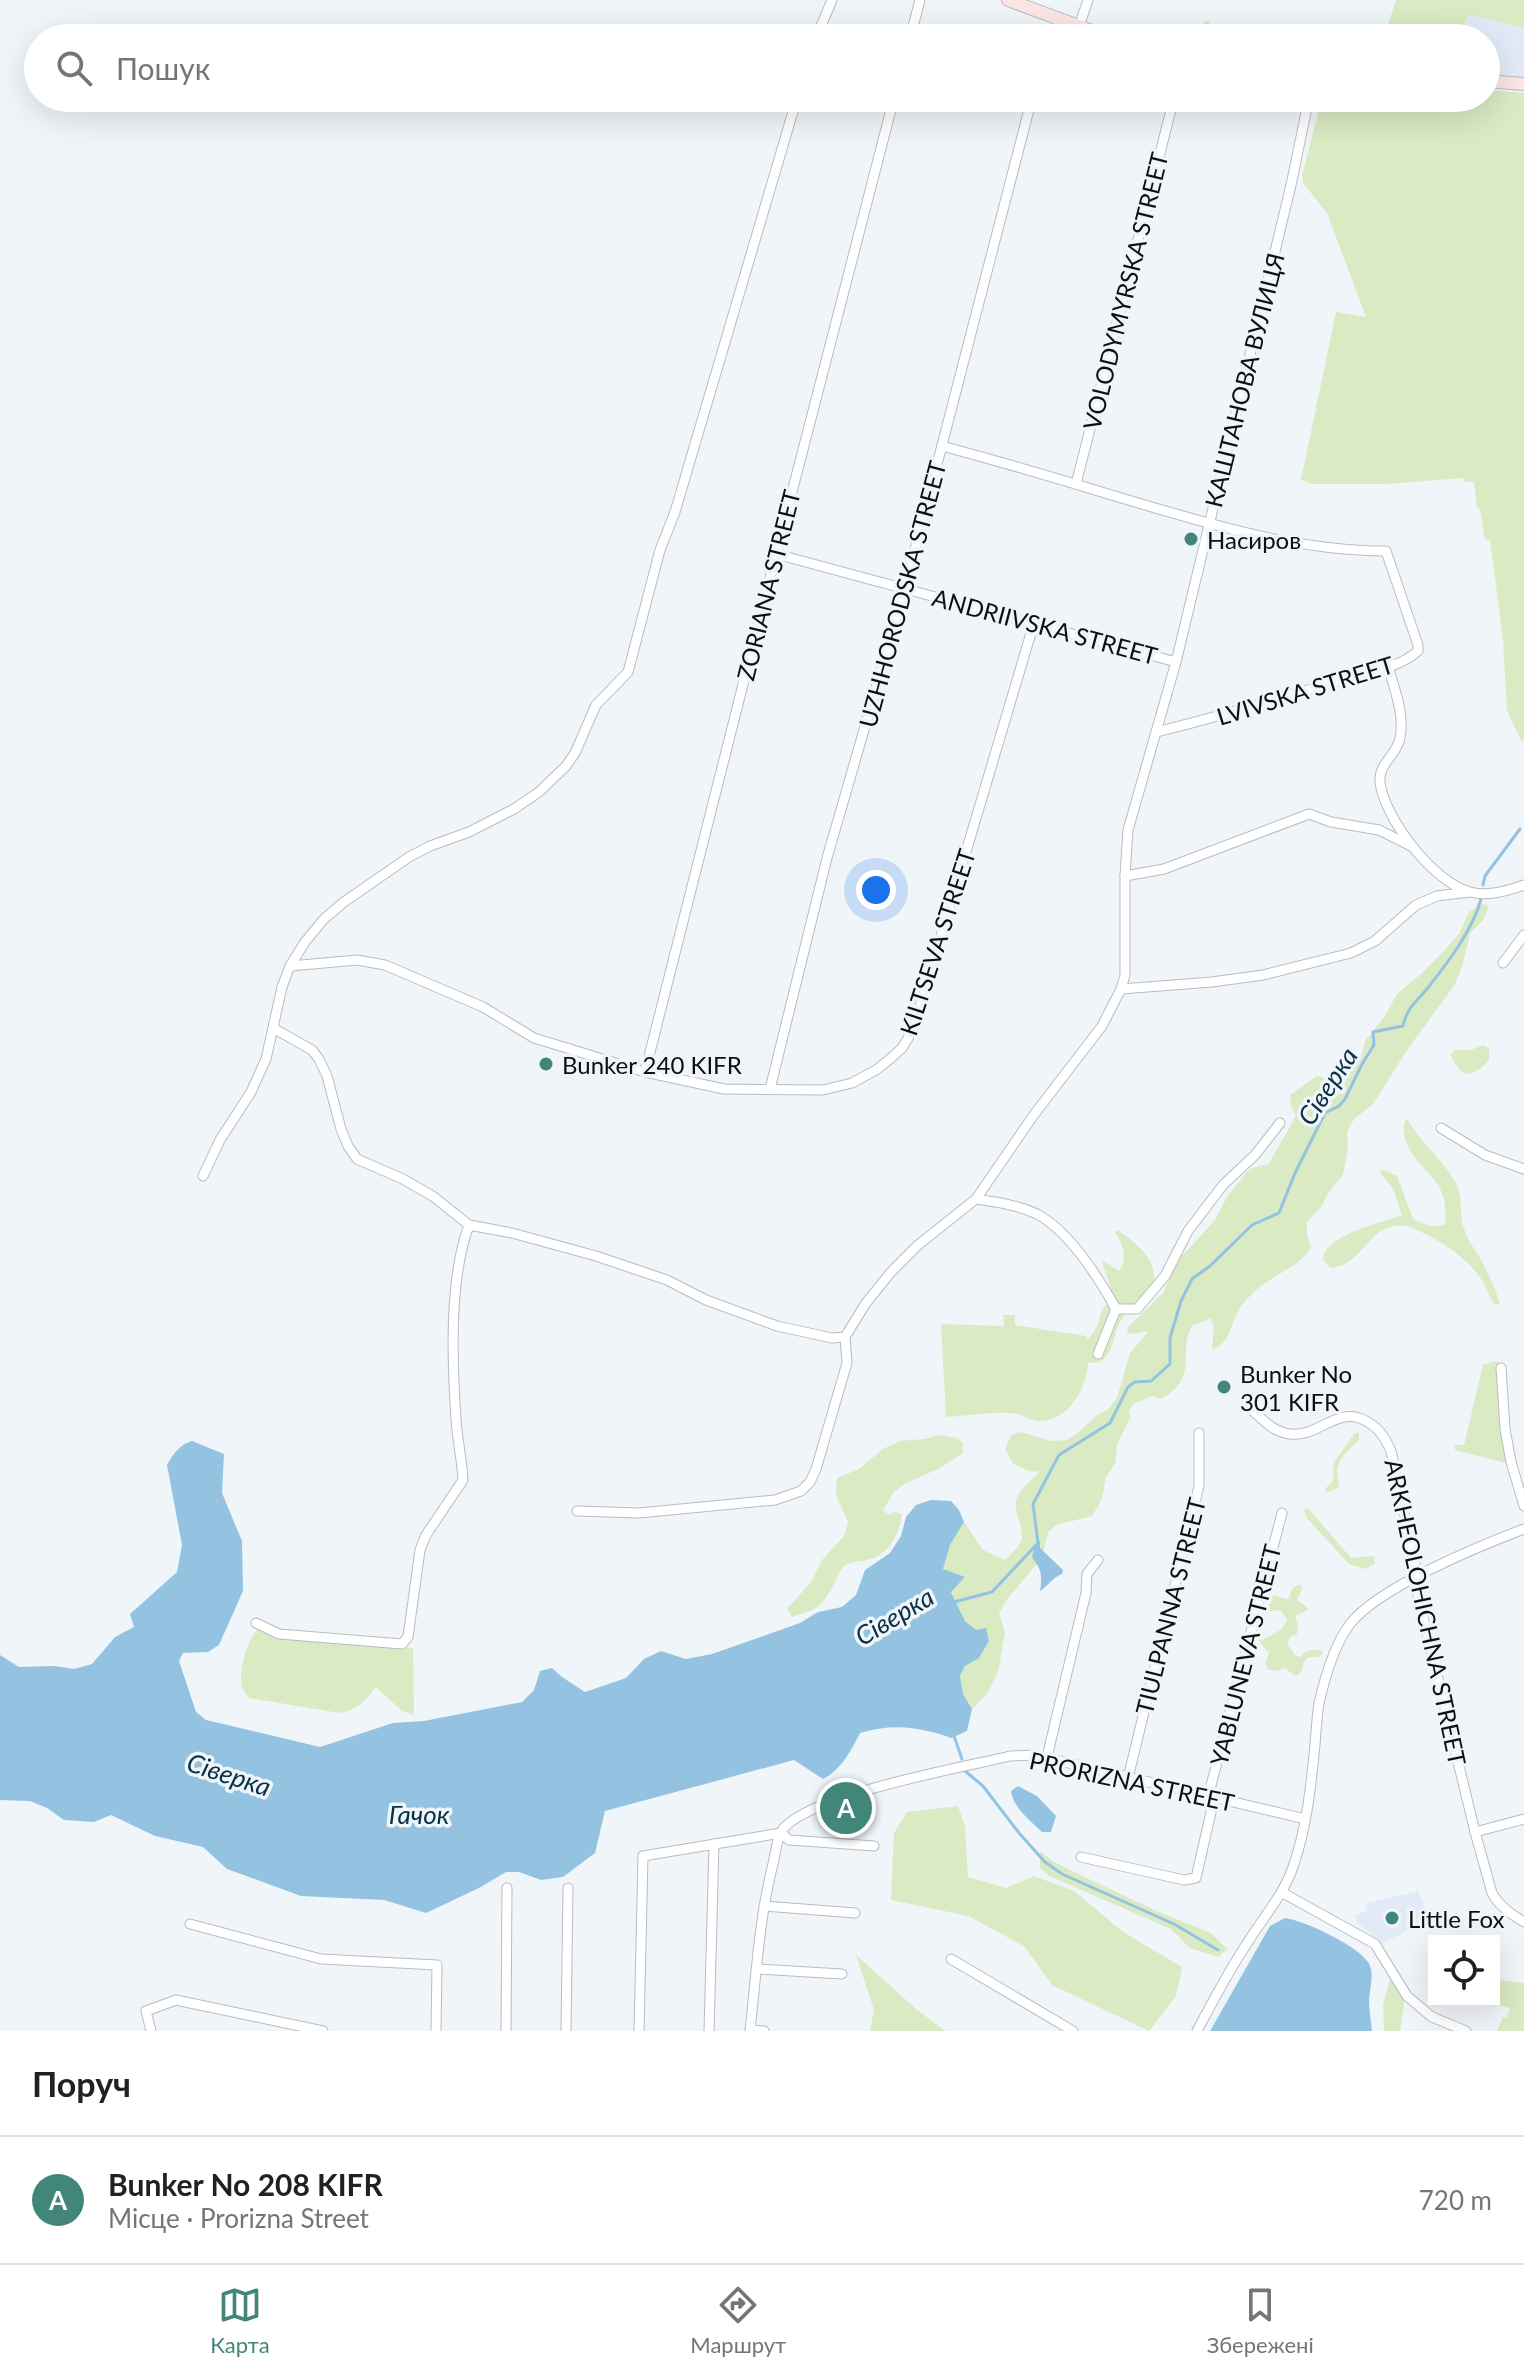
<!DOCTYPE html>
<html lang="uk">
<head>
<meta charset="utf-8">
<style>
	:root { --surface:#fff; --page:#f6f6f6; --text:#202124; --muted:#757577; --line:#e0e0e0; --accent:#42867a }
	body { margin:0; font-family:Lato,sans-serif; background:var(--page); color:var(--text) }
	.controls { position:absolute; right:24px; bottom:24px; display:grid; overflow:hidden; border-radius:0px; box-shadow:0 8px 32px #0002 }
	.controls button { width:72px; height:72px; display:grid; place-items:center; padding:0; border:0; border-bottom:2px solid var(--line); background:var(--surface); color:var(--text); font:40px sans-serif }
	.you { position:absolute; left:876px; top:890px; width:28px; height:28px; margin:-20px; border:6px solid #fff; border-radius:50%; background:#1a73e8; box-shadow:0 0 0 12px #1a73e833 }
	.badge { display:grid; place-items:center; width:52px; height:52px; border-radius:50%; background:var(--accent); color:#fff; font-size:26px; font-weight:700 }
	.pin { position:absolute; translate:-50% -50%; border:4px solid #fff; box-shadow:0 2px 8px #0006 }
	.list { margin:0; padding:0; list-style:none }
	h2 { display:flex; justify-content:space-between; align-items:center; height:104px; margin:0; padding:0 32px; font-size:34px }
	h2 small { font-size:26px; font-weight:400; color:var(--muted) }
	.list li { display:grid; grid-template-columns:52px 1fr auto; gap:24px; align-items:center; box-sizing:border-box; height:128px; padding:0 32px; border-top:2px solid var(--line) }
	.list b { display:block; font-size:30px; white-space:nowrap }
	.list p { margin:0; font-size:26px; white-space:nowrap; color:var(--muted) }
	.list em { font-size:26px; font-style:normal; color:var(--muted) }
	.icon { flex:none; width:44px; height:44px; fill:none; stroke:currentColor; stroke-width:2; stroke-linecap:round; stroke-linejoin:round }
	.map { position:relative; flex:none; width:1524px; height:2031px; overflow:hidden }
	.search { position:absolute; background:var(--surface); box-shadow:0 8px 32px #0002; left:24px; right:24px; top:24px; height:88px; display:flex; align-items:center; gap:20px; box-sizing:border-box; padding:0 28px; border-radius:44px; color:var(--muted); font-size:30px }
	.sheet { height:232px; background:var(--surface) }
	nav { display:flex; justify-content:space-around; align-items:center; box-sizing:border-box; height:112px; border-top:2px solid var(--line); background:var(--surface); font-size:22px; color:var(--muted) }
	nav a { display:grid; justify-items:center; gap:4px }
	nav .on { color:var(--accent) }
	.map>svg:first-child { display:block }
	.built { fill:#e1eaf6 }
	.green { fill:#daeac3 }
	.water { fill:#94c3e1 }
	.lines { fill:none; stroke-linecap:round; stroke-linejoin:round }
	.stream { stroke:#94c3e1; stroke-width:3 }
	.street-casing { stroke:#b8bcc1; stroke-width:11 }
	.secondary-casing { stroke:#b8bcc1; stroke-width:14 }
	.street { stroke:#fff; stroke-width:9 }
	.secondary { stroke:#fce5e2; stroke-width:12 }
	.poi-dot { fill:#42867a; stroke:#f0f5fa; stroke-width:3 }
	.labels { text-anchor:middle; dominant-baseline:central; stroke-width:7; stroke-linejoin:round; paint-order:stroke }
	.street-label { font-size:24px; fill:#0e0f11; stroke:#f0f5fa }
	.poi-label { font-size:24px; fill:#0e0f11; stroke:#f0f5fa; text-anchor:start }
	.water-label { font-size:26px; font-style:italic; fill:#093146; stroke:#f0f5fa }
</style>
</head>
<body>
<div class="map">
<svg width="1524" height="2031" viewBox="0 0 1524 2031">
	<rect width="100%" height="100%" fill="#f0f5fa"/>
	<!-- built -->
	<g class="built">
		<polygon points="1469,15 1524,28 1524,79 1486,77 1486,38 1455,38"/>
		<polygon points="1418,1891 1429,1919 1383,1943 1357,1923 1355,1916 1368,1910 1365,1904"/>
	</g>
	<!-- green -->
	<g class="green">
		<polygon points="1396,0 1524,0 1524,28 1469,15 1455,38 1274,38 1271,32 1387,28"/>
		<polygon points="1208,20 1218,38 1184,38"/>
		<polygon points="1486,90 1524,93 1524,737 1522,743 1507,710 1503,639 1490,540 1485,540 1480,508 1477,509 1474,482 1465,482 1464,478 1387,484 1313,484 1301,480 1336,312 1366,317 1327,213 1303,183 1302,176 1321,101 1324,98 1486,98"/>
		<path d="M1483 904 1487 905 1488 909 1483 920 1470 934 1462 967 1454 986 1407 1050 1373 1104 1354 1119 1347 1132 1348 1147 1343 1175 1328 1193 1321 1207 1307 1222V1235L1311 1247C1301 1266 1277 1273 1261 1286 1254 1291 1248 1298 1243 1304 1231 1318 1231 1346 1212 1349L1214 1328 1211 1318 1192 1326C1177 1354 1200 1378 1161 1399L1152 1396 1133 1404 1129 1411 1131 1416 1117 1445 1115 1464 1106 1477 1102 1499 1092 1516 1056 1525 1048 1532 1042 1558 1008 1598 999 1613 1005 1633 998 1672 986 1695 972 1709 963 1694 960 1676 965 1666 979 1658 989 1641 986 1629 976 1630 965 1621 951 1591 964 1578 943 1569 950 1545 964 1522 983 1550 1005 1560C1025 1541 1025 1539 1017 1514 1016 1511 1015 1505 1016 1501 1019 1488 1032 1480 1041 1471L1032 1472 1013 1464 1005 1449 1011 1435 1021 1432 1051 1441 1067 1440 1080 1431 1097 1415 1107 1410 1117 1398 1130 1353 1149 1331 1132 1334 1127 1332 1128 1327 1164 1292 1176 1259 1185 1253 1215 1220 1228 1195 1247 1172 1253 1168 1269 1164C1277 1147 1288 1133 1296 1115L1291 1106 1290 1095 1317 1076 1322 1077 1330 1084 1362 1054 1365 1041 1384 1017 1397 994 1421 974 1442 953 1459 934 1469 912Z"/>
		<path d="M1483 1045 1489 1048V1060C1473 1078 1461 1080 1451 1055L1454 1050H1471Z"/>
		<path d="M1407 1119C1420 1141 1439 1156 1453 1178 1466 1198 1457 1212 1465 1231 1468 1241 1475 1249 1480 1258 1488 1272 1495 1288 1500 1304L1495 1305C1488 1297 1487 1286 1480 1277 1461 1252 1436 1238 1408 1226 1365 1221 1368 1264 1331 1268L1323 1260C1325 1234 1381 1223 1402 1215L1393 1189 1379 1171 1385 1170 1397 1176 1413 1219C1423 1224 1435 1229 1445 1224 1453 1169 1401 1170 1404 1123Z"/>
		<path d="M1118 1230C1137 1244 1157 1258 1154 1284 1143 1296 1129 1308 1120 1322 1114 1333 1114 1348 1105 1358 1100 1363 1095 1364 1088 1362 1087 1387 1070 1420 1040 1421 1030 1421 1020 1413 1010 1413 989 1412 967 1416 946 1417L941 1324 1004 1326 1003 1315H1015V1325L1086 1336 1088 1339C1099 1327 1097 1323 1102 1310 1104 1306 1109 1303 1110 1299 1114 1288 1104 1272 1102 1260L1119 1271C1128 1258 1123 1244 1115 1232Z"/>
		<polygon points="1495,1361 1499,1362 1498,1369 1511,1468 1506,1463 1455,1450 1455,1445 1464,1445 1483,1365"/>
		<path d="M1355 1433H1359V1440C1351 1448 1340 1456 1338 1467 1336 1475 1340 1480 1338 1488L1327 1492 1325 1489 1333 1481 1334 1462Z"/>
		<path d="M939 1435 957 1438 963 1444V1453L938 1469 906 1483 894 1492 883 1510 889 1515 895 1512 902 1514C899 1534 890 1555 867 1560 859 1562 849 1561 843 1567 839 1571 837 1578 834 1584 820 1609 819 1608 792 1617L787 1609 811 1582 822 1560 844 1536 848 1522 836 1495 837 1478 859 1469 883 1449 900 1441 924 1439Z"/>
		<polygon points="1308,1508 1351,1558 1374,1556 1375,1564 1365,1569 1349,1564 1306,1517 1304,1510"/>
		<path d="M1297 1585H1301L1302 1589 1297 1600 1307 1607 1308 1610 1295 1616 1298 1625 1297 1634 1290 1637 1287 1644 1296 1656 1300 1657C1307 1650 1312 1649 1321 1650L1323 1653 1319 1657H1308L1303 1664 1302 1671 1296 1676 1284 1668 1276 1671 1268 1670 1265 1663 1269 1653 1259 1641C1270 1635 1283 1633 1287 1619L1280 1610 1266 1612 1269 1605 1267 1598 1274 1595 1286 1599 1289 1598 1292 1589Z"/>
		<path d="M259 1628 280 1639 413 1648 414 1715 402 1711 376 1687C365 1701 357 1710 340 1713L249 1698C246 1694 244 1692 242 1687 238 1674 248 1635 259 1628Z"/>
		<polygon points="958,1806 965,1826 968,1877 1006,1888 1034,1876 1074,1891 1123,1932 1182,1967 1176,1996 1149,2031 1052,1985 1024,1946 968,1916 891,1900 894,1833 907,1812"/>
		<polygon points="1040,1851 1054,1862 1095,1882 1161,1913 1211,1933 1227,1949 1218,1957 1190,1948 1171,1929 1049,1876 1040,1868"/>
		<polygon points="856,1955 916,2009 945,2031 870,2031 874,2010"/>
		<polygon points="1390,1980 1405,1997 1400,2031 1384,2031 1383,2004"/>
		<polygon points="1499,1980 1524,1983 1524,2031 1497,2031 1503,2017 1507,2018 1510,2008 1486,2002 1494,2001 1494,1988"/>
	</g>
	<!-- water -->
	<g class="water">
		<path d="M192 1441 224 1454 222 1493 242 1541 243 1591 219 1645 208 1652 183 1653 179 1661 196 1712 206 1720 320 1747 393 1723 424 1721 522 1702 534 1690 540 1671 552 1668 562 1677 585 1692 626 1678 644 1659 661 1651 686 1659 712 1654 800 1623 818 1612 842 1607 856 1595 865 1570 890 1553 901 1536 906 1517 916 1505 931 1500 951 1501 959 1510 964 1522 950 1545 943 1569 965 1577 951 1592 965 1621 976 1630 986 1628 989 1641 979 1658 965 1666 960 1676 963 1694 972 1709 967 1731 951 1738C921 1727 892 1723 860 1733 851 1751 841 1770 823 1779L794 1760 605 1811 595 1853 563 1877 541 1880 519 1872H506L479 1888 426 1913 384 1900 301 1896 227 1869 203 1847 155 1836 111 1815 94 1822 64 1820 47 1808 30 1801 0 1800V1655L19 1667 55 1666 74 1669 92 1664 115 1637 134 1627 130 1614 177 1572 182 1545 167 1465C173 1454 179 1445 192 1441Z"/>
		<path d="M1040 1541V1548L1063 1570 1062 1574C1053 1577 1048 1586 1040 1591 1042 1577 1042 1568 1032 1558L1035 1544Z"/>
		<path d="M1018 1786 1037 1796 1056 1816 1051 1832H1042C1030 1821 1013 1807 1011 1791Z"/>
		<path d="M1285 1918C1303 1920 1358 1946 1368 1962 1375 1972 1370 1988 1369 1999 1369 2010 1371 2021 1372 2031H1210L1270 1926Z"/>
	</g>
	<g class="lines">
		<!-- stream -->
		<g class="stream">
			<polyline points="1483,885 1485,876 1520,829"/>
			<path d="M954 1602 992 1592 1038 1543 1033 1504 1059 1455 1110 1423 1128 1387 1135 1382 1151 1381 1170 1364V1338L1181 1301 1192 1279 1210 1266 1252 1225 1279 1213 1295 1173 1325 1113 1339 1106 1345 1099 1362 1064 1374 1045 1373 1032 1403 1026C1407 1006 1419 1000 1430 985 1449 961 1473 929 1481 899"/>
			<polyline points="954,1736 962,1759"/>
			<polyline points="965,1771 983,1786 1019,1833 1045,1862 1062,1874 1174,1924 1218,1950"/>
		</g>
		<!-- street casing -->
		<g class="street-casing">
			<g id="street">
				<polyline points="1079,26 1088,0"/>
				<polyline points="816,38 832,0"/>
				<polyline points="910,38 920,0"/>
				<polyline points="1051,38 1062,19"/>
				<path d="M942 446C1001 462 1060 479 1118 497 1206 523 1294 551 1386 551L1418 645V651C1399 668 1366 673 1342 680 1280 698 1219 717 1156 732"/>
				<polyline points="1076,484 1174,98"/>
				<polyline points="776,554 1176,662"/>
				<path d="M1388 666C1394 688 1405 715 1400 738 1397 755 1378 764 1380 782 1384 818 1434 883 1470 892 1487 897 1508 891 1524 885"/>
				<polyline points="1125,876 1164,869 1309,814 1331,822 1379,830 1411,846"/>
				<polyline points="1503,963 1524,935"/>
				<polyline points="290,966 357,960 385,965 483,1007 534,1038 645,1072 724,1089 823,1090 852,1083 876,1070 890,1059 902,1048 913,1030 1034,623"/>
				<polyline points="1121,989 1212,982 1263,975 1351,953 1375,941 1416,905 1437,896 1469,892"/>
				<polyline points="273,1028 312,1050 319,1059 327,1076 341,1129 348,1146 357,1159 403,1179 434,1197 469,1225 512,1233 596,1256 667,1280 706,1300 777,1326 832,1338 845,1337"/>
				<polyline points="645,1072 776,554 894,98"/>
				<polyline points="770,1089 827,858 905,588 1032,98"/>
				<polyline points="1441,1128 1485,1155 1524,1169"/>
				<polyline points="203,1176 220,1140 251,1092 266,1059 282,987 290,966 305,942 324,919 344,902 409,857 430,846 469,832 514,809 539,792 566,766 575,753 596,705 628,672 660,550 675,512 797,98"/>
				<path d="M976 1199C996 1202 1018 1205 1037 1214 1069 1231 1099 1278 1116 1309"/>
				<polyline points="1098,1354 1116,1309 1137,1309 1165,1276 1188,1231 1223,1185 1255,1155 1280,1123"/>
				<polyline points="1501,1368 1505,1429 1511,1462 1524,1506"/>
				<path d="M1253 1411C1264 1421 1274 1432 1290 1434 1316 1438 1336 1408 1362 1419 1378 1426 1384 1436 1391 1451L1416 1569V1588L1475 1832 1492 1893C1499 1906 1511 1914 1524 1922"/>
				<polyline points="577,1511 639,1513 775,1500 801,1491 810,1482 816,1469 847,1363 845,1337 866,1303 892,1271 918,1245 976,1199 1033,1116 1102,1026 1121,989 1125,975 1125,876 1128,830 1176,662 1291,185 1309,98"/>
				<path d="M256 1623 279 1634 402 1644 408 1637 420 1550 426 1535 463 1480C462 1459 457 1439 456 1418 452 1360 449 1279 469 1225"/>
				<polyline points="1047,1757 1086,1593 1087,1574 1098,1560"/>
				<polyline points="1128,1778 1199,1486 1199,1433"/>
				<polyline points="1208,1797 1282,1513"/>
				<polyline points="1475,1832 1524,1819"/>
				<polyline points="781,1833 789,1840 874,1846"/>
				<polyline points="1081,1857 1184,1880 1196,1878 1214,1799"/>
				<polyline points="1283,1893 1375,1944 1407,1996 1432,2017 1466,2031"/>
				<polyline points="764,1906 855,1913"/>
				<polyline points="190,1924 321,1959 437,1965 436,2031"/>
				<polyline points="951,1959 1073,2031"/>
				<polyline points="757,1969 842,1974"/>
				<polyline points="750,2030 764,2031"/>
				<polyline points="151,2031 146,2011 176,2000 323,2031"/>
				<polyline points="506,2031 507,1888"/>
				<polyline points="566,2031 568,1888"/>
				<polyline points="639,2031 643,1856 781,1833"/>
				<polyline points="709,2031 714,1844"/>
				<path d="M750 2031C756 1977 759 1921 772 1868 775 1857 776 1842 781 1832 801 1796 966 1767 1010 1756L1035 1755 1305 1819"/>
				<path d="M1197 2031C1213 2001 1229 1970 1248 1942 1264 1916 1285 1893 1294 1864 1307 1826 1311 1785 1315 1745 1316 1731 1317 1716 1319 1703 1325 1677 1334 1645 1350 1624 1379 1587 1479 1546 1524 1529"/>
			</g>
		</g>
		<!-- secondary casing -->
		<g class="secondary-casing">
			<g id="secondary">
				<polyline points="1008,0 1111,38"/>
				<polyline points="1486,81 1524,84"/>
			</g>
		</g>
		<!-- street -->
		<use href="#street" class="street"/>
		<!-- secondary -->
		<use href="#secondary" class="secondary"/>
	</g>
	<!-- markers -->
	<g class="poi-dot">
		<circle cx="1191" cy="539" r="8"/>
		<circle cx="546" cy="1064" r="8"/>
		<circle cx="1224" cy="1387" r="8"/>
		<circle cx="1392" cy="1918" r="8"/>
	</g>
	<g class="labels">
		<!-- street labels -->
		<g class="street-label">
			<text transform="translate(1125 291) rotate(-76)">VOLODYMYRSKA STREET</text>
			<text transform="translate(1244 380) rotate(-76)">КАШТАНОВА ВУЛИЦЯ</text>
			<text transform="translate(768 585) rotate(-76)">ZORIANA STREET</text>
			<text transform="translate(902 594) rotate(-75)">UZHHORODSKA STREET</text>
			<text transform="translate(1045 626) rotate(15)">ANDRIIVSKA STREET</text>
			<text transform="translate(1305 690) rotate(-17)">LVIVSKA STREET</text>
			<text transform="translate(937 942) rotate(-72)">KILTSEVA STREET</text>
			<text transform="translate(1170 1606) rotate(-76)">TIULPANNA STREET</text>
			<text transform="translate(1426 1612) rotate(78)">ARKHEOLOHICHNA STREET</text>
			<text transform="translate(1245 1655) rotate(-76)">YABLUNEVA STREET</text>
			<text transform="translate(1132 1781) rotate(12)">PRORIZNA STREET</text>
		</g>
		<!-- poi labels -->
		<g class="poi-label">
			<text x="1207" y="539">Насиров</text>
			<text x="562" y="1064">Bunker 240 KIFR</text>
			<text x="1240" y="1373">Bunker No<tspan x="1240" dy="28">301 KIFR</tspan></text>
			<text x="1408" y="1918">Little Fox</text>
		</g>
		<!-- water labels -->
		<g class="water-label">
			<text transform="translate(1327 1086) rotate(-57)">Сіверка</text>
			<text transform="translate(894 1616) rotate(-31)">Сіверка</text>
			<text transform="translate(229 1774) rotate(18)">Сіверка</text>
			<text x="419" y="1814">Гачок</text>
		</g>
	</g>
</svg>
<div class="controls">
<button><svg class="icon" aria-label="locate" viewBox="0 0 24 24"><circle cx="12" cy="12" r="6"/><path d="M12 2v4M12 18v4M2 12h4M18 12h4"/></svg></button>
</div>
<div class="you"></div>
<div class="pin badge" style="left:846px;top:1808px">A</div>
<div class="search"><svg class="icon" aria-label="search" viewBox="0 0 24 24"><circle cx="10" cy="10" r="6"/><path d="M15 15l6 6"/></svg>Пошук</div>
</div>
<section class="sheet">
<h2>Поруч<small></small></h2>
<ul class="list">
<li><span class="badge">A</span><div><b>Bunker No 208 KIFR</b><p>Місце · Prorizna Street</p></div><em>720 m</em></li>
</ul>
</section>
<nav>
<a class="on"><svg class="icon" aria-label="map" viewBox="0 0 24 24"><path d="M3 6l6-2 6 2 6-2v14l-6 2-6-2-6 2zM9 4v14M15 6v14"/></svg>Карта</a>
<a><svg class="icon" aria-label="directions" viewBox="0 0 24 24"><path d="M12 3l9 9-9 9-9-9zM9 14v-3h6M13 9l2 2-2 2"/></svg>Маршрут</a>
<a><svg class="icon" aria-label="saved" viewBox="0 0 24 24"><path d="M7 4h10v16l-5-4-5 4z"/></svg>Збережені</a>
</nav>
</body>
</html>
